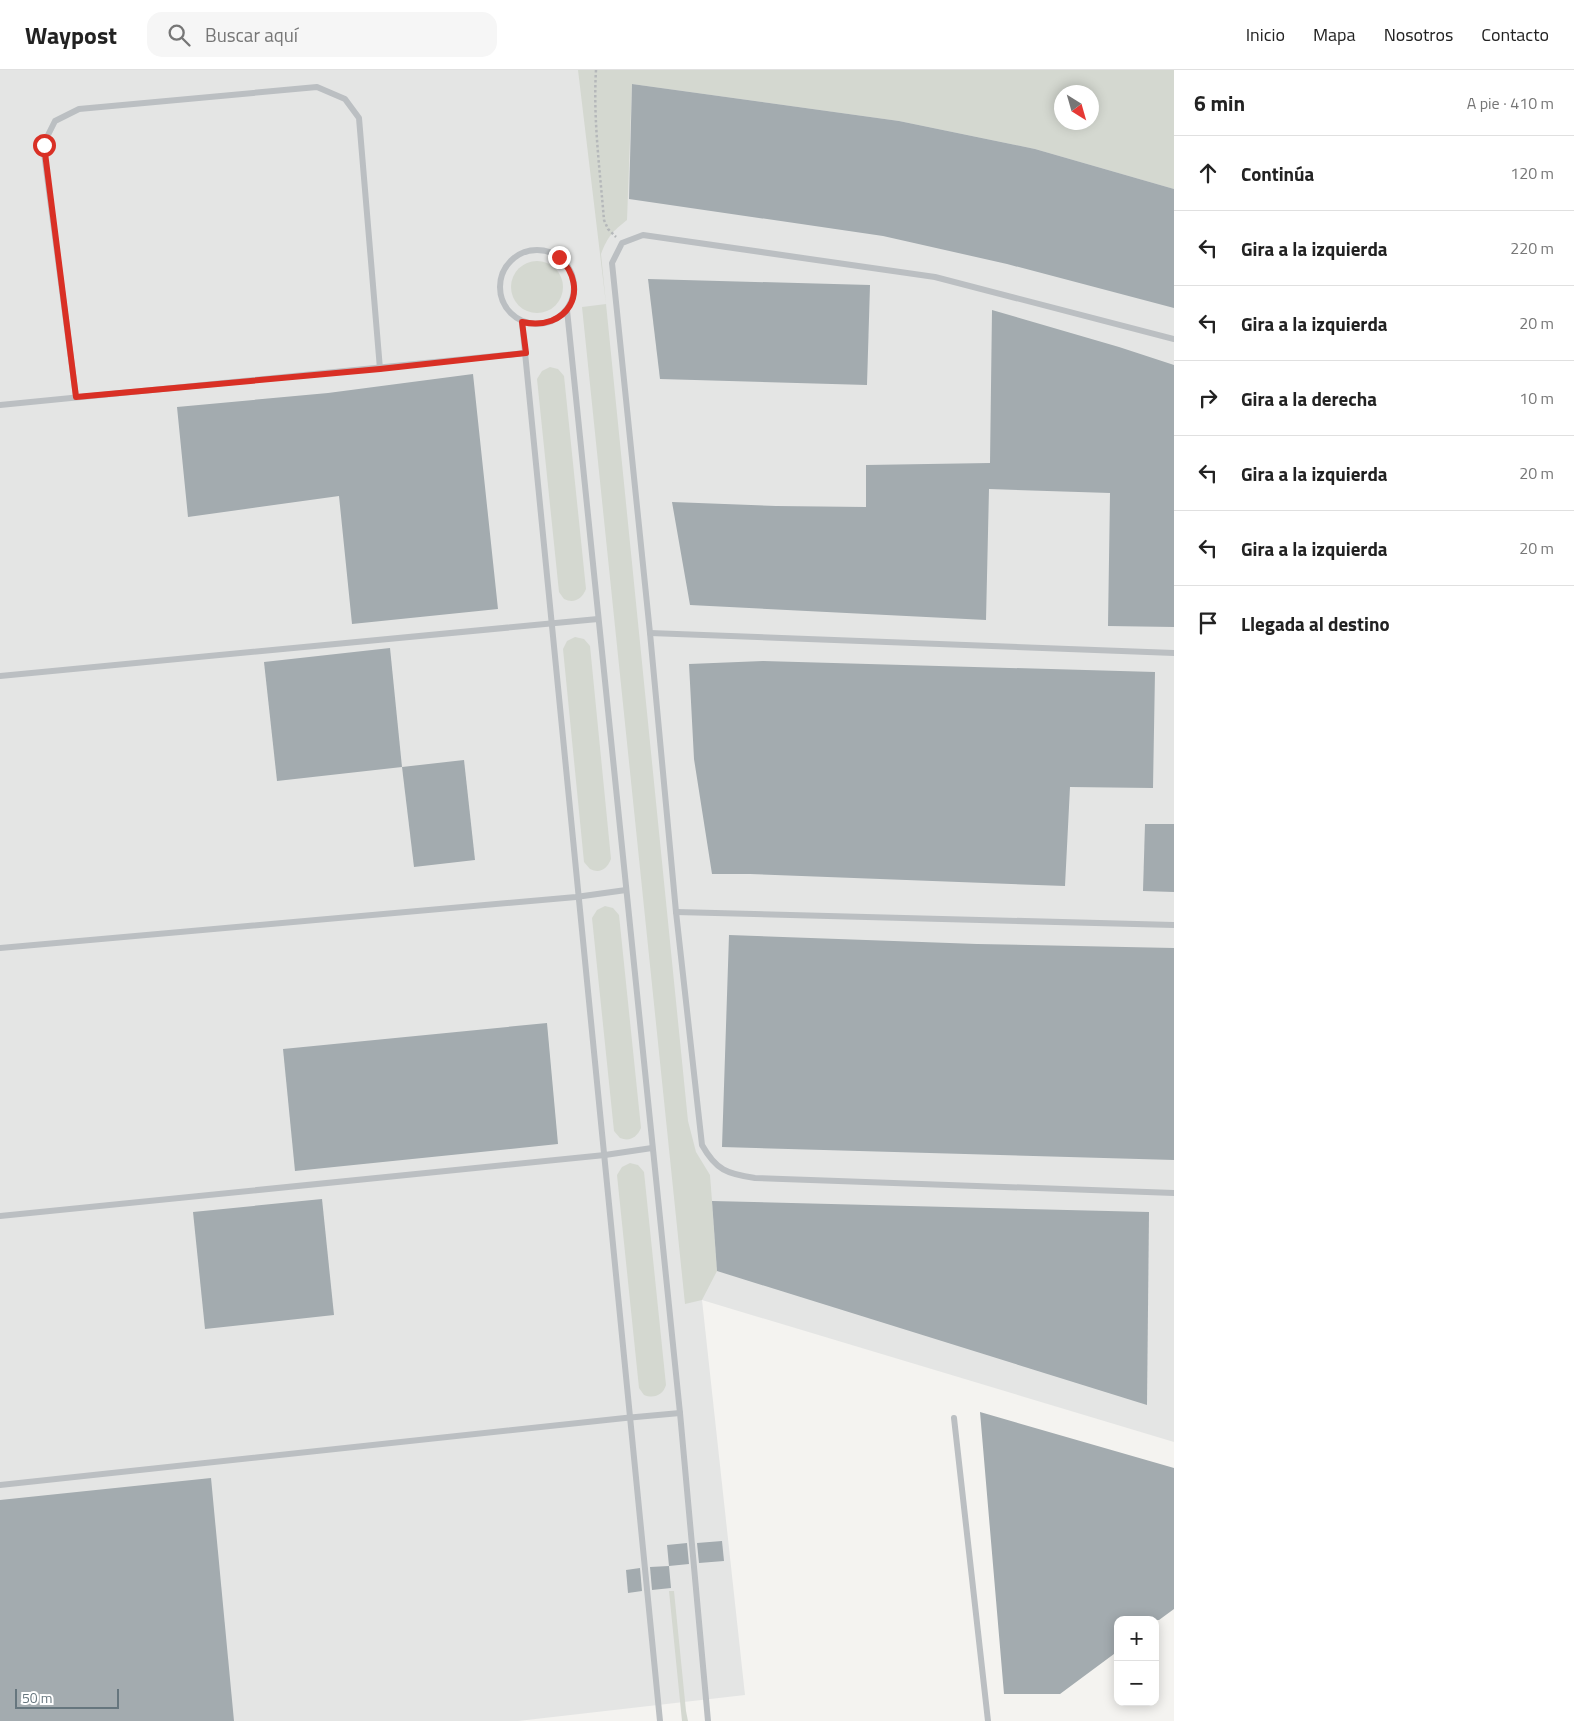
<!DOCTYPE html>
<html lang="es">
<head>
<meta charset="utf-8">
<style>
	:root { --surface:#fff; --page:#f6f6f6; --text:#222; --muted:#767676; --line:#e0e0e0 }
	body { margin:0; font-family:"Titillium Web",sans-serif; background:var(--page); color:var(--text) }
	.controls { position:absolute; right:15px; bottom:15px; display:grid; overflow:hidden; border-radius:10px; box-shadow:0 2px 12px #0003 }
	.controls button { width:45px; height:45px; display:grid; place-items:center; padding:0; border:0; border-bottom:1px solid var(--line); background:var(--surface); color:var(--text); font:25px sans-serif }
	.compass { position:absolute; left:1054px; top:15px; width:45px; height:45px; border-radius:50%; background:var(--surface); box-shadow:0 2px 12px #0003; rotate:143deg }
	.scale { position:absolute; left:15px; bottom:12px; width:104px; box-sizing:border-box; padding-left:5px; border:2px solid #66767e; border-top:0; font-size:14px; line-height:18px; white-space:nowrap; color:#66767e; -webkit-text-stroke:4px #fff; paint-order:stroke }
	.stop { position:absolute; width:15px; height:15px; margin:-11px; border:4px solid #d93025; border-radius:50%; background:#fff }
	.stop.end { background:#d93025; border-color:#fff; box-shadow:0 1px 5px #0008 }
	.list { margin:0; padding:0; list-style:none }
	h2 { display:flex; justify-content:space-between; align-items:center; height:65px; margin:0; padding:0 20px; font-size:21px }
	h2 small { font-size:16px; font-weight:400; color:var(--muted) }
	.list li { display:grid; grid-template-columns:32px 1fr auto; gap:15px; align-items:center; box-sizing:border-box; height:75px; padding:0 20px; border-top:1px solid var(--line) }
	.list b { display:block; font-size:19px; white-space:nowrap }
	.list em { font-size:16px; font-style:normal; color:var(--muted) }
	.icon { flex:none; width:28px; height:28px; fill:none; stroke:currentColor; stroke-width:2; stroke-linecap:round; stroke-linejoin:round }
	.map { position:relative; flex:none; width:1174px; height:1651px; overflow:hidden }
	header { display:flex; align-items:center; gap:30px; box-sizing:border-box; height:70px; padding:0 25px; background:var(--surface); border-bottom:1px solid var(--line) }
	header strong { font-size:24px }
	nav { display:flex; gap:28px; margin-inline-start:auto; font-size:18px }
	.search { width:350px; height:45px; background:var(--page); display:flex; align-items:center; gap:12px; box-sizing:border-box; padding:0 18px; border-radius:15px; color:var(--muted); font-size:19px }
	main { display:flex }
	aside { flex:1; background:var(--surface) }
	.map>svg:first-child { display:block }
	.built { fill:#e4e5e4; fill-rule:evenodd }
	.green { fill:#d4d8d0; fill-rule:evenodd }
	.building { fill:#a3abaf }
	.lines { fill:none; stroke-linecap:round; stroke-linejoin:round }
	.path { stroke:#b5b8ba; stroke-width:2.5; stroke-dasharray:2.5 2.5; stroke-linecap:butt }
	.service { stroke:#bbbfc2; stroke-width:6 }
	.route { stroke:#d93025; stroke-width:6 }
</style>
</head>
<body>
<header>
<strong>Waypost</strong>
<div class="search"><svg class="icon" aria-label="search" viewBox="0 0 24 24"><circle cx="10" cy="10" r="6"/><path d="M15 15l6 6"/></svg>Buscar aquí</div>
<nav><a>Inicio</a><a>Mapa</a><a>Nosotros</a><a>Contacto</a></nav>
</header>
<main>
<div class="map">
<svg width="1174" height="1651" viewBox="0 0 1174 1651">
	<rect width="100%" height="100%" fill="#f4f3f0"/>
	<!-- built -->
	<path class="built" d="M0 0H1174V1372L702 1230 745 1625 518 1651H0ZM1062 22H1092V52H1062Z"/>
	<!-- green -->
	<g class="green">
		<path d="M578 0H1174V119L1035 79 899 51 632 14 627 150C613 161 608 166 601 184L688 1051 696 1082 710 1105 712 1131 717 1201 702 1230 685 1234 582 237 606 234ZM1062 22H1092V52H1062Z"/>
		<circle cx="537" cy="217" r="26"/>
		<path d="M550 297 558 299 564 306 586 519C582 529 574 534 564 529L559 522 537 309 542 301Z"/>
		<path d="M575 567 584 569 590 576 611 789C607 799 600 804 590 799L584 792 563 579 567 571Z"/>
		<path d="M605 836 613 838 619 845 641 1058C637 1067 630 1072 620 1068L614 1061 592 848 597 840Z"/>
		<path d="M630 1093 638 1095 644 1102 666 1315C663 1325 654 1329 644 1325L639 1318 617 1105 622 1097Z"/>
		<polygon points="669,1521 674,1521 686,1641 688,1651 682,1651"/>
	</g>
	<!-- building -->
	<g class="building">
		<polygon points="632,14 899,51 1035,79 1174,119 1174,238 1007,194 883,166 629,129"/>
		<polygon points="648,209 870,215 867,315 660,309"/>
		<polygon points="992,240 1119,277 1174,295 1174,557 1108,556 1110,423 989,419 986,550 690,535 672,432 776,436 866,437 866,395 990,393"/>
		<polygon points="473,304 498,539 352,554 339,426 188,447 177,337 328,323"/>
		<polygon points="390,578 402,697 277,711 264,592"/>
		<polygon points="763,591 1155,602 1153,718 1070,717 1065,816 750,804 712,804 694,689 689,594"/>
		<polygon points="464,690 475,790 414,797 402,697"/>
		<polygon points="1145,754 1174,754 1174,822 1143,821"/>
		<polygon points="729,865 977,874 1174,878 1174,1090 722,1077"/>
		<polygon points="547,953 558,1074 295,1101 283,979"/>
		<polygon points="322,1129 334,1245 205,1259 193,1142"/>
		<polygon points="712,1131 1149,1142 1147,1335 717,1201"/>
		<polygon points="980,1342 1174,1398 1174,1539 1159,1550 1118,1550 1118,1581 1060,1624 1004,1624"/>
		<polygon points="211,1408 234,1651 0,1651 0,1430"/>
		<polygon points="722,1471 724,1491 699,1493 697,1473"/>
		<polygon points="687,1473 689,1494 669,1496 667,1475"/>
		<polygon points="669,1496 671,1518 652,1520 650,1497"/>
		<polygon points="640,1498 642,1521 628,1523 626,1500"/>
	</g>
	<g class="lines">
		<!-- path -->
		<path class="path" d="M596 0C593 49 600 101 604 150L608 159 616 167"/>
		<!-- service -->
		<g class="service">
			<circle cx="537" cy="217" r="37"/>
			<polyline points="567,240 680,1343 708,1651"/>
			<polyline points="522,252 660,1651"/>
			<path d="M1174 269 935 207 643 165 622 173 612 193 650 563 676 842 702 1075C716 1100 727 1104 755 1108L1174 1123"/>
			<polyline points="76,327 43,75 55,51 79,39 317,17 345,29 359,48 380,299"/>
			<polyline points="0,335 526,283"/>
			<polyline points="650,563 1174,583"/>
			<polyline points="0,606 598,549"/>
			<polyline points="676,842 1174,855"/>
			<polyline points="0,878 576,827 626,820"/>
			<polyline points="0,1146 605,1085 652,1078"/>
			<polyline points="954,1348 988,1651"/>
			<polyline points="0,1415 625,1348 680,1343"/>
		</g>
	</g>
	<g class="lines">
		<!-- route -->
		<path class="route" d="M44 75 76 327 380 299 526 283 522 252C567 262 592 220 559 187"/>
	</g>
</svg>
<div class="controls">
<button>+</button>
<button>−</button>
</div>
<svg class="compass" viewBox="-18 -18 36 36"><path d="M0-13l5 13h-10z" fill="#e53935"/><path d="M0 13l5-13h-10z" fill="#767676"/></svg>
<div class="scale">50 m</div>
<div class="stop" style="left:44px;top:75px"></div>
<div class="stop end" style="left:559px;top:187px"></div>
</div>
<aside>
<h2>6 min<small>A pie · 410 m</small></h2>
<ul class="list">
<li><svg class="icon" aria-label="ahead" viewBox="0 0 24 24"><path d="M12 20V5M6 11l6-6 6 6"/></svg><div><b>Continúa</b></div><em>120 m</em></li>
<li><svg class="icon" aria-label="left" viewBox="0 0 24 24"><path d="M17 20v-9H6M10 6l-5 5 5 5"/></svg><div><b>Gira a la izquierda</b></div><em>220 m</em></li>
<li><svg class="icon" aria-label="left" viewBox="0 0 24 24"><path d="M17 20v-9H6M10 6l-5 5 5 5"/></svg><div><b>Gira a la izquierda</b></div><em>20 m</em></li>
<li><svg class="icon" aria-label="right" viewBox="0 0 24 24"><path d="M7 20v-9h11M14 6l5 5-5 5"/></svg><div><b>Gira a la derecha</b></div><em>10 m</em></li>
<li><svg class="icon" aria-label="left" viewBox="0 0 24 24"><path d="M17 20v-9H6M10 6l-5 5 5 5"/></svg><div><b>Gira a la izquierda</b></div><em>20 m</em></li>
<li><svg class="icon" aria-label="left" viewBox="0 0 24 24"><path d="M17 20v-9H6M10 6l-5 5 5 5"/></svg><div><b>Gira a la izquierda</b></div><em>20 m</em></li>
<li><svg class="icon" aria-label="arrive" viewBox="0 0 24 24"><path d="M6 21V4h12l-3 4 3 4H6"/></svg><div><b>Llegada al destino</b></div></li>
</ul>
</aside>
</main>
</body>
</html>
